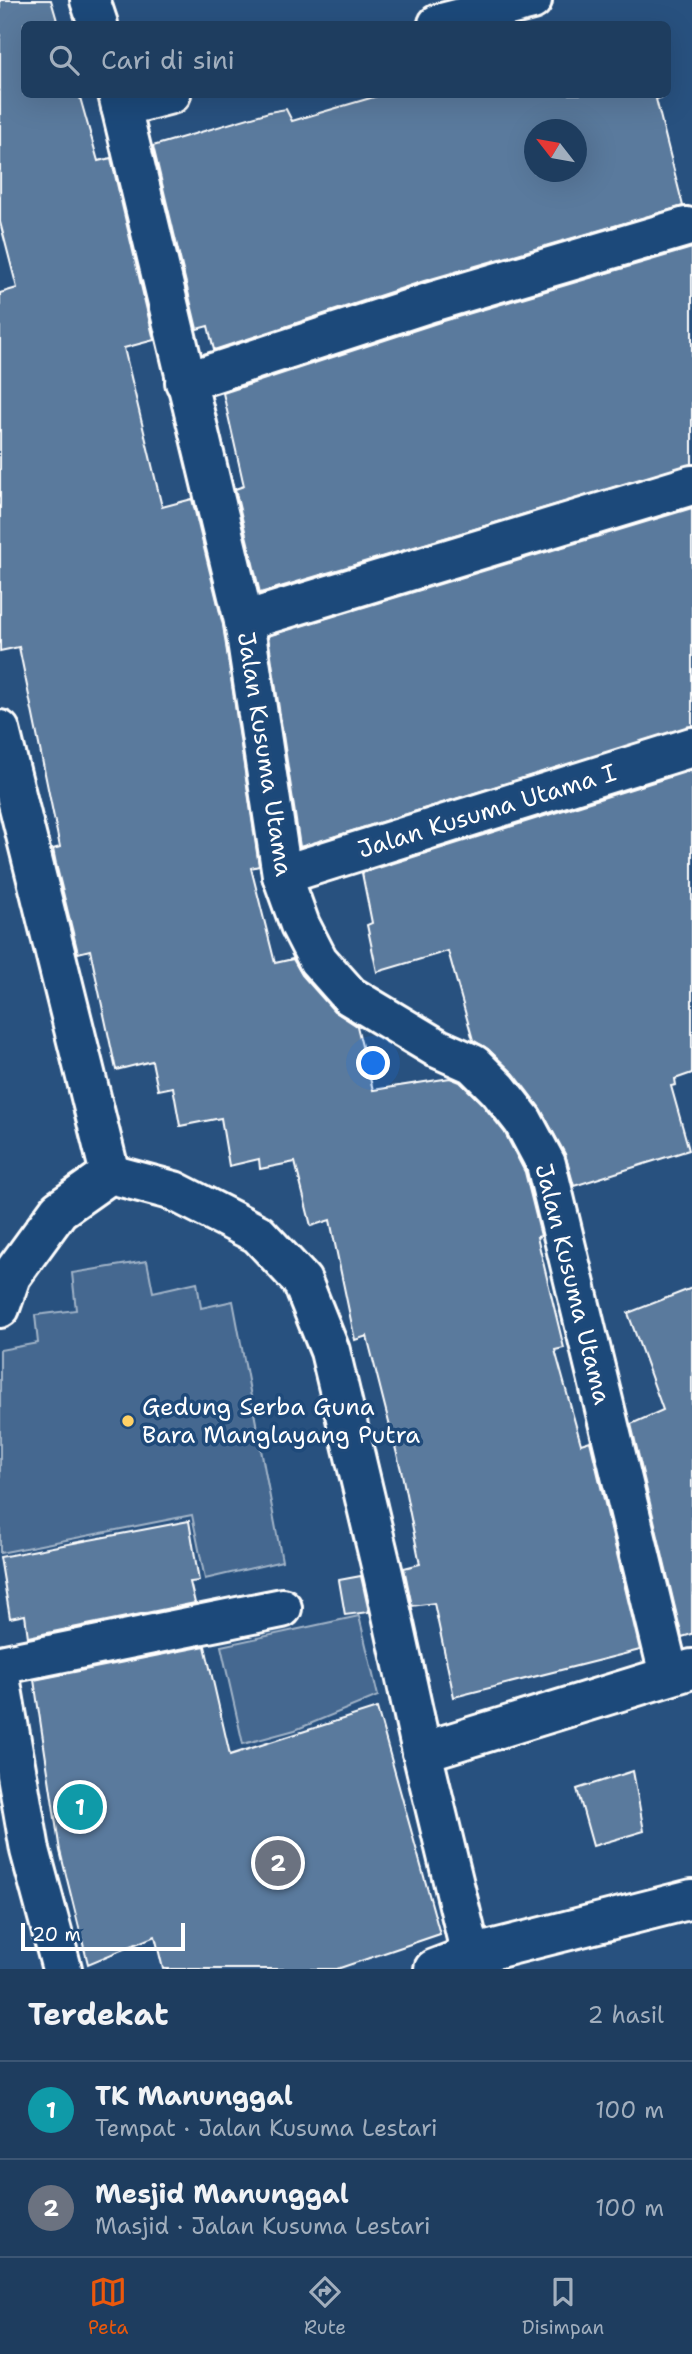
<!DOCTYPE html>
<html lang="id">
<head>
<meta charset="utf-8">
<style>
	:root { --surface:#1e3d5f; --page:#2b4868; --text:#f1f3f6; --muted:#a1aebd; --line:#3c5674; --accent:#ea580c }
	body { margin:0; font-family:"Shantell Sans",sans-serif; background:var(--page); color:var(--text) }
	.compass { position:absolute; left:524px; top:119px; width:63px; height:63px; border-radius:50%; background:var(--surface); box-shadow:0 7px 28px #0002; rotate:301deg }
	.scale { position:absolute; left:21px; bottom:18px; width:164px; box-sizing:border-box; padding-left:7px; border:4px solid #fff; border-top:0; font-size:19px; line-height:24px; white-space:nowrap; color:#fff; -webkit-text-stroke:5px #1f4a7a; paint-order:stroke }
	.you { position:absolute; left:374px; top:1064px; width:24px; height:24px; margin:-18px; border:5px solid #fff; border-radius:50%; background:#1a73e8; box-shadow:0 0 0 10px #1a73e833 }
	.badge { display:grid; place-items:center; width:46px; height:46px; border-radius:50%; background:var(--accent); color:#fff; font-size:23px; font-weight:700 }
	.pin { position:absolute; translate:-50% -50%; border:4px solid #fff; box-shadow:0 2px 7px #0006 }
	.list { margin:0; padding:0; list-style:none }
	h2 { display:flex; justify-content:space-between; align-items:center; height:91px; margin:0; padding:0 28px; font-size:30px }
	h2 small { font-size:23px; font-weight:400; color:var(--muted) }
	.list li { display:grid; grid-template-columns:46px 1fr auto; gap:21px; align-items:center; box-sizing:border-box; height:98px; padding:0 28px; border-top:2px solid var(--line) }
	.list b { display:block; font-size:26px; white-space:nowrap }
	.list p { margin:0; font-size:23px; white-space:nowrap; color:var(--muted) }
	.list em { font-size:23px; font-style:normal; color:var(--muted) }
	.icon { flex:none; width:38px; height:38px; fill:none; stroke:currentColor; stroke-width:2; stroke-linecap:round; stroke-linejoin:round }
	.map { position:relative; flex:none; width:692px; height:1969px; overflow:hidden }
	.search { position:absolute; background:var(--surface); box-shadow:0 7px 28px #0002; left:21px; right:21px; top:21px; height:77px; display:flex; align-items:center; gap:18px; box-sizing:border-box; padding:0 24px; border-radius:10px; color:var(--muted); font-size:26px }
	.sheet { height:287px; background:var(--surface) }
	nav { display:flex; justify-content:space-around; align-items:center; box-sizing:border-box; height:98px; border-top:2px solid var(--line); background:var(--surface); font-size:19px; color:var(--muted) }
	nav a { display:grid; justify-items:center; gap:4px }
	nav .on { color:var(--accent) }
	.map>svg:first-child { display:block }
	.green { fill:#446890; stroke:#a2b4c8; stroke-width:2 }
	.building { fill:#5a7a9d; stroke:#fff; stroke-width:2; fill-rule:evenodd }
	.lines { fill:none; stroke-linecap:round; stroke-linejoin:round }
	.street-casing { stroke:#fff; stroke-width:44 }
	.street { stroke:#1f4a7a; stroke-width:38 }
	.poi-dot { fill:#ffd166; stroke:#1f4a7a; stroke-width:2.5 }
	.labels { text-anchor:middle; dominant-baseline:central; stroke-width:7; stroke-linejoin:round; paint-order:stroke }
	.street-label { font-size:24px; fill:#fff; stroke:#1f4a7a }
	.poi-label { font-size:24px; fill:#fff; stroke:#1f4a7a; text-anchor:start }
</style>
</head>
<body>
<div class="map">
<svg width="692" height="1969" viewBox="0 0 692 1969">
	<rect width="100%" height="100%" fill="#28517f"/>
	<filter id="ink" filterUnits="userSpaceOnUse"><feTurbulence type="fractalNoise" baseFrequency=".0143" numOctaves="2"/><feDisplacementMap in="SourceGraphic" scale="14" xChannelSelector="R" yChannelSelector="G"/><feConvolveMatrix kernelMatrix="1 2 1 2 8 2 1 2 1" color-interpolation-filters="sRGB"/></filter>
	<g filter="url(#ink)">
		<!-- green -->
		<g class="green">
			<polygon points="147,1261 153,1292 197,1282 201,1308 233,1301 282,1561 205,1579 192,1515 0,1553 0,1350 38,1343 35,1315 76,1310 72,1273"/>
			<polygon points="359,1616 378,1696 295,1730 243,1744 221,1646"/>
		</g>
		<!-- building -->
		<g class="building">
			<polygon points="0,0 51,0 58,24 24,24 24,94 79,94 98,161 111,158 154,340 124,348 162,507 192,499 223,625 259,866 251,868 275,963 293,959 302,975 334,1011 357,1026 373,1090 450,1078 460,1082 482,1104 505,1133 525,1172 541,1236 537,1237 564,1348 555,1350 581,1444 590,1441 640,1650 454,1697 434,1603 412,1606 404,1568 420,1564 402,1474 367,1336 355,1340 330,1220 311,1226 295,1162 260,1169 259,1159 229,1166 221,1118 180,1126 173,1087 158,1090 152,1061 116,1070 90,950 78,953 56,864 53,849 60,847 19,647 0,651 0,293 17,288 0,222"/>
			<path d="M384 94H663L664 97 656 99 683 206 424 281 214 350 208 326 197 329 153 146 269 112 286 109 292 121ZM535 130H577V172H535Z"/>
			<polygon points="692,248 692,464 260,593 235,489 244,486 223,393 437,323"/>
			<polygon points="692,508 692,726 300,847 268,636"/>
			<polygon points="692,770 692,1073 675,1079 676,1085 671,1086 689,1150 574,1186 565,1154 540,1108 514,1074 488,1049 473,1040 448,951 377,972 367,925 372,923 362,873"/>
			<polygon points="692,1288 692,1634 682,1637 631,1424 663,1410 628,1313"/>
			<polygon points="189,1521 199,1581 190,1582 195,1603 28,1637 25,1615 10,1618 0,1557"/>
			<polygon points="361,1576 369,1612 345,1615 339,1580"/>
			<polygon points="205,1646 230,1755 377,1708 440,1934 337,1969 163,1969 155,1936 88,1964 60,1851 34,1680"/>
			<polygon points="633,1771 644,1831 593,1846 577,1789"/>
		</g>
		<g class="lines">
			<!-- street casing -->
			<g class="street-casing">
				<g id="street">
					<polyline points="90,0 98,24"/>
					<polyline points="438,24 532,0"/>
					<polyline points="118,94 244,621 282,875 300,925 318,960 350,996 437,1048 473,1064 498,1089 523,1121 546,1164 669,1675"/>
					<polyline points="121,107 171,94"/>
					<polyline points="185,382 431,302 686,227"/>
					<polyline points="244,621 692,485"/>
					<polyline points="0,730 110,1174 59,1210 11,1276 0,1308"/>
					<polyline points="282,875 692,747"/>
					<polyline points="110,1174 174,1191 258,1234 302,1281 330,1351 383,1574 422,1752 471,1955"/>
					<polyline points="0,1665 282,1608"/>
					<polyline points="0,1677 30,1850 62,1969"/>
					<polyline points="422,1752 692,1669"/>
					<polyline points="434,1969 471,1955 692,1899"/>
				</g>
			</g>
			<!-- street -->
			<use href="#street" class="street"/>
		</g>
	</g>
	<!-- markers -->
	<circle class="poi-dot" cx="128" cy="1421" r="7"/>
	<g class="labels">
		<!-- street labels -->
		<g class="street-label">
			<text transform="translate(265 754) rotate(81)">Jalan Kusuma Utama</text>
			<text transform="translate(487 811) rotate(-17)">Jalan Kusuma Utama I</text>
			<text transform="translate(573 1284) rotate(76)">Jalan Kusuma Utama</text>
		</g>
		<!-- poi labels -->
		<g class="poi-label">
			<text x="142" y="1407">Gedung Serba Guna<tspan x="142" dy="28">Bara Manglayang Putra</tspan></text>
		</g>
	</g>
</svg>
<svg class="compass" viewBox="-18 -18 36 36"><path d="M0-13l5 13h-10z" fill="#e53935"/><path d="M0 13l5-13h-10z" fill="#a1aebd"/></svg>
<div class="scale">20 m</div>
<div class="you"></div>
<div class="pin badge" style="left:80px;top:1807px;background:#0f9aa8">1</div>
<div class="pin badge" style="left:278px;top:1863px;background:#6b7280">2</div>
<div class="search"><svg class="icon" aria-label="search" viewBox="0 0 24 24"><circle cx="10" cy="10" r="6"/><path d="M15 15l6 6"/></svg>Cari di sini</div>
</div>
<section class="sheet">
<h2>Terdekat<small>2 hasil</small></h2>
<ul class="list">
<li><span class="badge" style="background:#0f9aa8">1</span><div><b>TK Manunggal</b><p>Tempat · Jalan Kusuma Lestari</p></div><em>100 m</em></li>
<li><span class="badge" style="background:#6b7280">2</span><div><b>Mesjid Manunggal</b><p>Masjid · Jalan Kusuma Lestari</p></div><em>100 m</em></li>
</ul>
</section>
<nav>
<a class="on"><svg class="icon" aria-label="map" viewBox="0 0 24 24"><path d="M3 6l6-2 6 2 6-2v14l-6 2-6-2-6 2zM9 4v14M15 6v14"/></svg>Peta</a>
<a><svg class="icon" aria-label="directions" viewBox="0 0 24 24"><path d="M12 3l9 9-9 9-9-9zM9 14v-3h6M13 9l2 2-2 2"/></svg>Rute</a>
<a><svg class="icon" aria-label="saved" viewBox="0 0 24 24"><path d="M7 4h10v16l-5-4-5 4z"/></svg>Disimpan</a>
</nav>
</body>
</html>
